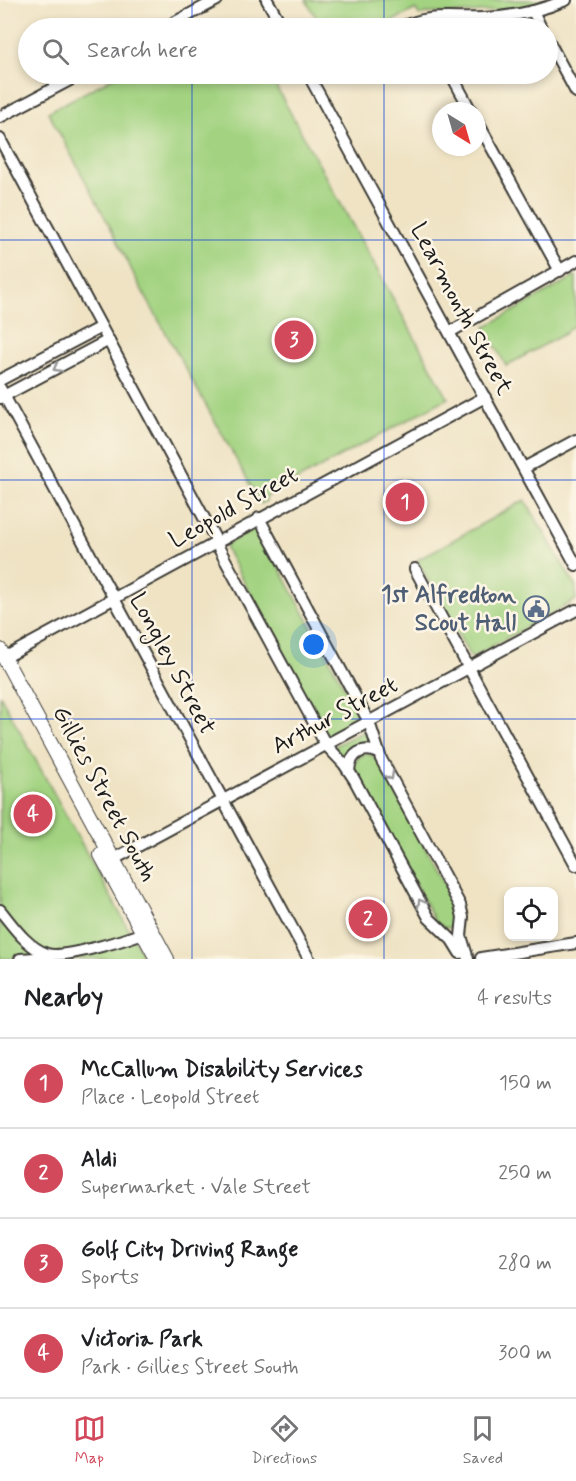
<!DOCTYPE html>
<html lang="en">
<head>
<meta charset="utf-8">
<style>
	:root { --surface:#fff; --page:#f2f2f2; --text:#202124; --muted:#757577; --line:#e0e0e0; --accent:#d1495b }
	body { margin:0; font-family:Mynerve,sans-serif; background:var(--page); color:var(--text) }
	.controls { position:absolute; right:18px; bottom:18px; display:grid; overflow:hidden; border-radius:12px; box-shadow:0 3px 9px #0003 }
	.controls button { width:54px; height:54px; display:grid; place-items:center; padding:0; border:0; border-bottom:2px solid var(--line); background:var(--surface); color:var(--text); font:30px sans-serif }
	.compass { position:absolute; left:432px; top:102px; width:54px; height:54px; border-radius:50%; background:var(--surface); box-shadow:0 3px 9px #0003; rotate:143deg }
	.you { position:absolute; left:314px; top:645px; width:21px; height:21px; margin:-15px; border:4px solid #fff; border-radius:50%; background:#1a73e8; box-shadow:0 0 0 9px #1a73e833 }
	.badge { display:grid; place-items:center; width:39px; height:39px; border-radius:50%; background:var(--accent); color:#fff; font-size:20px; font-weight:700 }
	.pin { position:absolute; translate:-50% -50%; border:3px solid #fff; box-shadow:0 2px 6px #0006 }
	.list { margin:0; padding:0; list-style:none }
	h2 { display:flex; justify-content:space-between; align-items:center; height:78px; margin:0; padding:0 24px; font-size:26px }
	h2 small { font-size:20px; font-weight:400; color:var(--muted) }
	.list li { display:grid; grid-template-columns:39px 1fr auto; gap:18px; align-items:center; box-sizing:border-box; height:90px; padding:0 24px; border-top:2px solid var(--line) }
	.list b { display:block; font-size:22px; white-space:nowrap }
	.list p { margin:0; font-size:20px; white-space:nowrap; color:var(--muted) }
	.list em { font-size:20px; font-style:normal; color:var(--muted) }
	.icon { flex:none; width:33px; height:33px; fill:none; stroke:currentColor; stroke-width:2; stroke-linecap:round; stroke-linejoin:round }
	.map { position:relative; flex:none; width:576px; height:959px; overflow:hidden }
	.search { position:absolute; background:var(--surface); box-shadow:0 3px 9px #0003; left:18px; right:18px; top:18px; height:66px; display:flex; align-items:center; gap:15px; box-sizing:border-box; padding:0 21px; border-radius:33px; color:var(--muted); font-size:22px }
	.sheet { height:438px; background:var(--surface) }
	nav { display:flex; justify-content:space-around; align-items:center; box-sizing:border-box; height:84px; border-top:2px solid var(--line); background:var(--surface); font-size:16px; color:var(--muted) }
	nav a { display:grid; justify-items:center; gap:3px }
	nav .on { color:var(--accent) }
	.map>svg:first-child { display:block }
	.green { fill:#a3d381; stroke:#60784e; stroke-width:1.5 }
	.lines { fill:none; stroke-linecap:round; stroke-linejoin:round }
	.minor-casing { stroke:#3c3a35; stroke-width:14 }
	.major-casing { stroke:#3c3a35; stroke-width:16 }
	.minor { stroke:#fff; stroke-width:10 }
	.major { stroke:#fff; stroke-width:14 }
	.oneway { stroke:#999 }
	.grid { fill:none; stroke:#1d4ed8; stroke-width:1.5; stroke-opacity:0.55 }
	.labels { text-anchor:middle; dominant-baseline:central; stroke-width:5; stroke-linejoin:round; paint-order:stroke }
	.street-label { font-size:24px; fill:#1c1c1c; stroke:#fcf5e5 }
	.service-label { font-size:24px; font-weight:bold; fill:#4e5e75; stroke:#fcf5e5; text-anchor:end }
</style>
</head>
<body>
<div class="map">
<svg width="576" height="959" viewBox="0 0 576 959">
	<rect width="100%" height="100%" fill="#fcf5e5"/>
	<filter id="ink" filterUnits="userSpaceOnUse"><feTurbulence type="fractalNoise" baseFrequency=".0167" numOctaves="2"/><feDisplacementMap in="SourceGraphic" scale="12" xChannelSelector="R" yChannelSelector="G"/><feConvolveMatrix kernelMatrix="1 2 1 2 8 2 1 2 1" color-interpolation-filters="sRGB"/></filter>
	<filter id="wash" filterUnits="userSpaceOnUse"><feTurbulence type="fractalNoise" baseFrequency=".008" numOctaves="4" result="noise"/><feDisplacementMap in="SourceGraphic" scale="24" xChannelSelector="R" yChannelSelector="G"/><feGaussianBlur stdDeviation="1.35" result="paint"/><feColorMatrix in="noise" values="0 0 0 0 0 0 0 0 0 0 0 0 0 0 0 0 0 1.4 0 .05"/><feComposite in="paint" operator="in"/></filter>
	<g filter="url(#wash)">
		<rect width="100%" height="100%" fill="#efe3c4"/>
		<!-- green -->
		<g class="green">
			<path d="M306 0H552C510 11 470 15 427 13L419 15 416 9 379 28H322Z"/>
			<polygon points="120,74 269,74 448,398 266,497 266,501 261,504 138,283 114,234 48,112"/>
			<polygon points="576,276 576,323 564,334 506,366 485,327"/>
			<polygon points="525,500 576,587 576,600 471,658 417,560"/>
			<polygon points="254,529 259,530 360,716 359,722 332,736 326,734 226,549 226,544"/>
			<polygon points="0,695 140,950 143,959 0,959"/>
			<polygon points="362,732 368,735 373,747 346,761 334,746"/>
			<polygon points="369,754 377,758 459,911 458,923 454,927 445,928 435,921 352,766 361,755"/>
		</g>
	</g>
	<g filter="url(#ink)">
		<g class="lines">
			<!-- minor casing -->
			<g class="minor-casing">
				<g id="minor">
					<polyline points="267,0 283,28"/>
					<polyline points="533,11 541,28"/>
					<polyline points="164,28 217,0"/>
					<path d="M400 28C430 13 452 20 483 18 512 17 540 11 566 0"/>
					<polyline points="548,40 576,92"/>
					<polyline points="308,74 576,565"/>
					<polyline points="451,74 471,111"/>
					<polyline points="0,117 81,74"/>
					<polyline points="477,121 560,271"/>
					<polyline points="0,139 217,542"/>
					<polyline points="450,332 576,261"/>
					<polyline points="0,380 101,327"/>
					<polyline points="0,388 309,959"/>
					<polyline points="0,398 109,340"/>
					<polyline points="524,468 576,440"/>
					<polyline points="259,518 369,722 381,759 460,905 463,917 461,936 468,959"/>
					<polyline points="216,543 326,745 344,764 354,779 429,918 452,940 460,953"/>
					<polyline points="415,569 576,865"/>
					<polyline points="4,658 485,397"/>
					<path d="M349 771C350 753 363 746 379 753"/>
					<polyline points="114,859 576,610"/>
					<path d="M0 910C13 926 27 947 47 954 64 959 124 940 143 933"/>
					<polyline points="481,958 576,943"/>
					<polyline points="20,959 51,957"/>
				</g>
			</g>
			<!-- major casing -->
			<g class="major-casing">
				<g id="major">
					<polyline points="0,650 167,959"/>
					<polyline points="101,855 157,959"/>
				</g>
			</g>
			<!-- minor -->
			<use href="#minor" class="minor"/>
			<!-- major -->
			<use href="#major" class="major"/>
		</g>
		<!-- one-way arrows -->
		<defs><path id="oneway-chevron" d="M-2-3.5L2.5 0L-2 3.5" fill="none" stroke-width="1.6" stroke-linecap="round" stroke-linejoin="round" transform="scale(1.5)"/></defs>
		<g class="oneway">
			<use href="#oneway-chevron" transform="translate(57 368) rotate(152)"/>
			<use href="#oneway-chevron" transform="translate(390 776) rotate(61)"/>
			<use href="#oneway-chevron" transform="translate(421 903) rotate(-119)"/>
		</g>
	</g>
	<!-- grid -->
	<path class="grid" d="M192 0V28M384 0V28M192 74V959M384 74V959M0 240H576M0 480H576M0 719H576"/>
	<!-- icons -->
	<defs>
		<g id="civic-ring" transform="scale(1.35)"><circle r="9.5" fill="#fcf5e5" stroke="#5c6f8a" stroke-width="1.5"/><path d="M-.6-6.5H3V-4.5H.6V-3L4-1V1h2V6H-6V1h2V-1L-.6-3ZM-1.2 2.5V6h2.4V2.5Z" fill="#5c6f8a"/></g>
	</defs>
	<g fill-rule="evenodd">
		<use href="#civic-ring" x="536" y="609"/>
	</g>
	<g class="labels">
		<!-- street labels -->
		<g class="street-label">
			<text transform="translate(461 309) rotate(62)">Learmonth Street</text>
			<text transform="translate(234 508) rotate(-29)">Leopold Street</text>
			<text transform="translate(172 664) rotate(62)">Longley Street</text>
			<text transform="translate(335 716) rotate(-28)">Arthur Street</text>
			<text transform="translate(104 794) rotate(62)">Gillies Street South</text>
		</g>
		<!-- service labels -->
		<g class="service-label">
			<text x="516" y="595">1st Alfredton<tspan x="516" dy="28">Scout Hall</tspan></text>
		</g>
	</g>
</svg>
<div class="controls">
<button><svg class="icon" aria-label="locate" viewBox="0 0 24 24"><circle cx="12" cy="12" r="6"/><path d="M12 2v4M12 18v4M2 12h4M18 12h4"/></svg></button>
</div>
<svg class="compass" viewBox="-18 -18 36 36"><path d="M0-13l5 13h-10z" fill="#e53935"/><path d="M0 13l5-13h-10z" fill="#757577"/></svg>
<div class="you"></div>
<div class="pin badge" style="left:405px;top:502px">1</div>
<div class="pin badge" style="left:368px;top:919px">2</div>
<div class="pin badge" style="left:294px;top:340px">3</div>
<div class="pin badge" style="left:33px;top:814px">4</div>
<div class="search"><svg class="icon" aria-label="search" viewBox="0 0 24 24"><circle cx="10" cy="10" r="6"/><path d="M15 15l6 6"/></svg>Search here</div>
</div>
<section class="sheet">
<h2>Nearby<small>4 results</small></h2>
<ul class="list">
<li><span class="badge">1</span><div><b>McCallum Disability Services</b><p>Place · Leopold Street</p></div><em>150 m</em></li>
<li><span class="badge">2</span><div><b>Aldi</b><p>Supermarket · Vale Street</p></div><em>250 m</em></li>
<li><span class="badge">3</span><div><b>Golf City Driving Range</b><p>Sports</p></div><em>280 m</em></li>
<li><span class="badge">4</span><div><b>Victoria Park</b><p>Park · Gillies Street South</p></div><em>300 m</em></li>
</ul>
</section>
<nav>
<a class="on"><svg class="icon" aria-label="map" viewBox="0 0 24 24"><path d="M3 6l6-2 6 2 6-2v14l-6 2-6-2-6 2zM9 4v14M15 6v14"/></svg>Map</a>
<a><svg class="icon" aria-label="directions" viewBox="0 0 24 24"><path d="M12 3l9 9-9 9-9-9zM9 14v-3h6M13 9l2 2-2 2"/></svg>Directions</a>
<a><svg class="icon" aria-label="saved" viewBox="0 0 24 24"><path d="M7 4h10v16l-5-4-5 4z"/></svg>Saved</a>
</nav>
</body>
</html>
